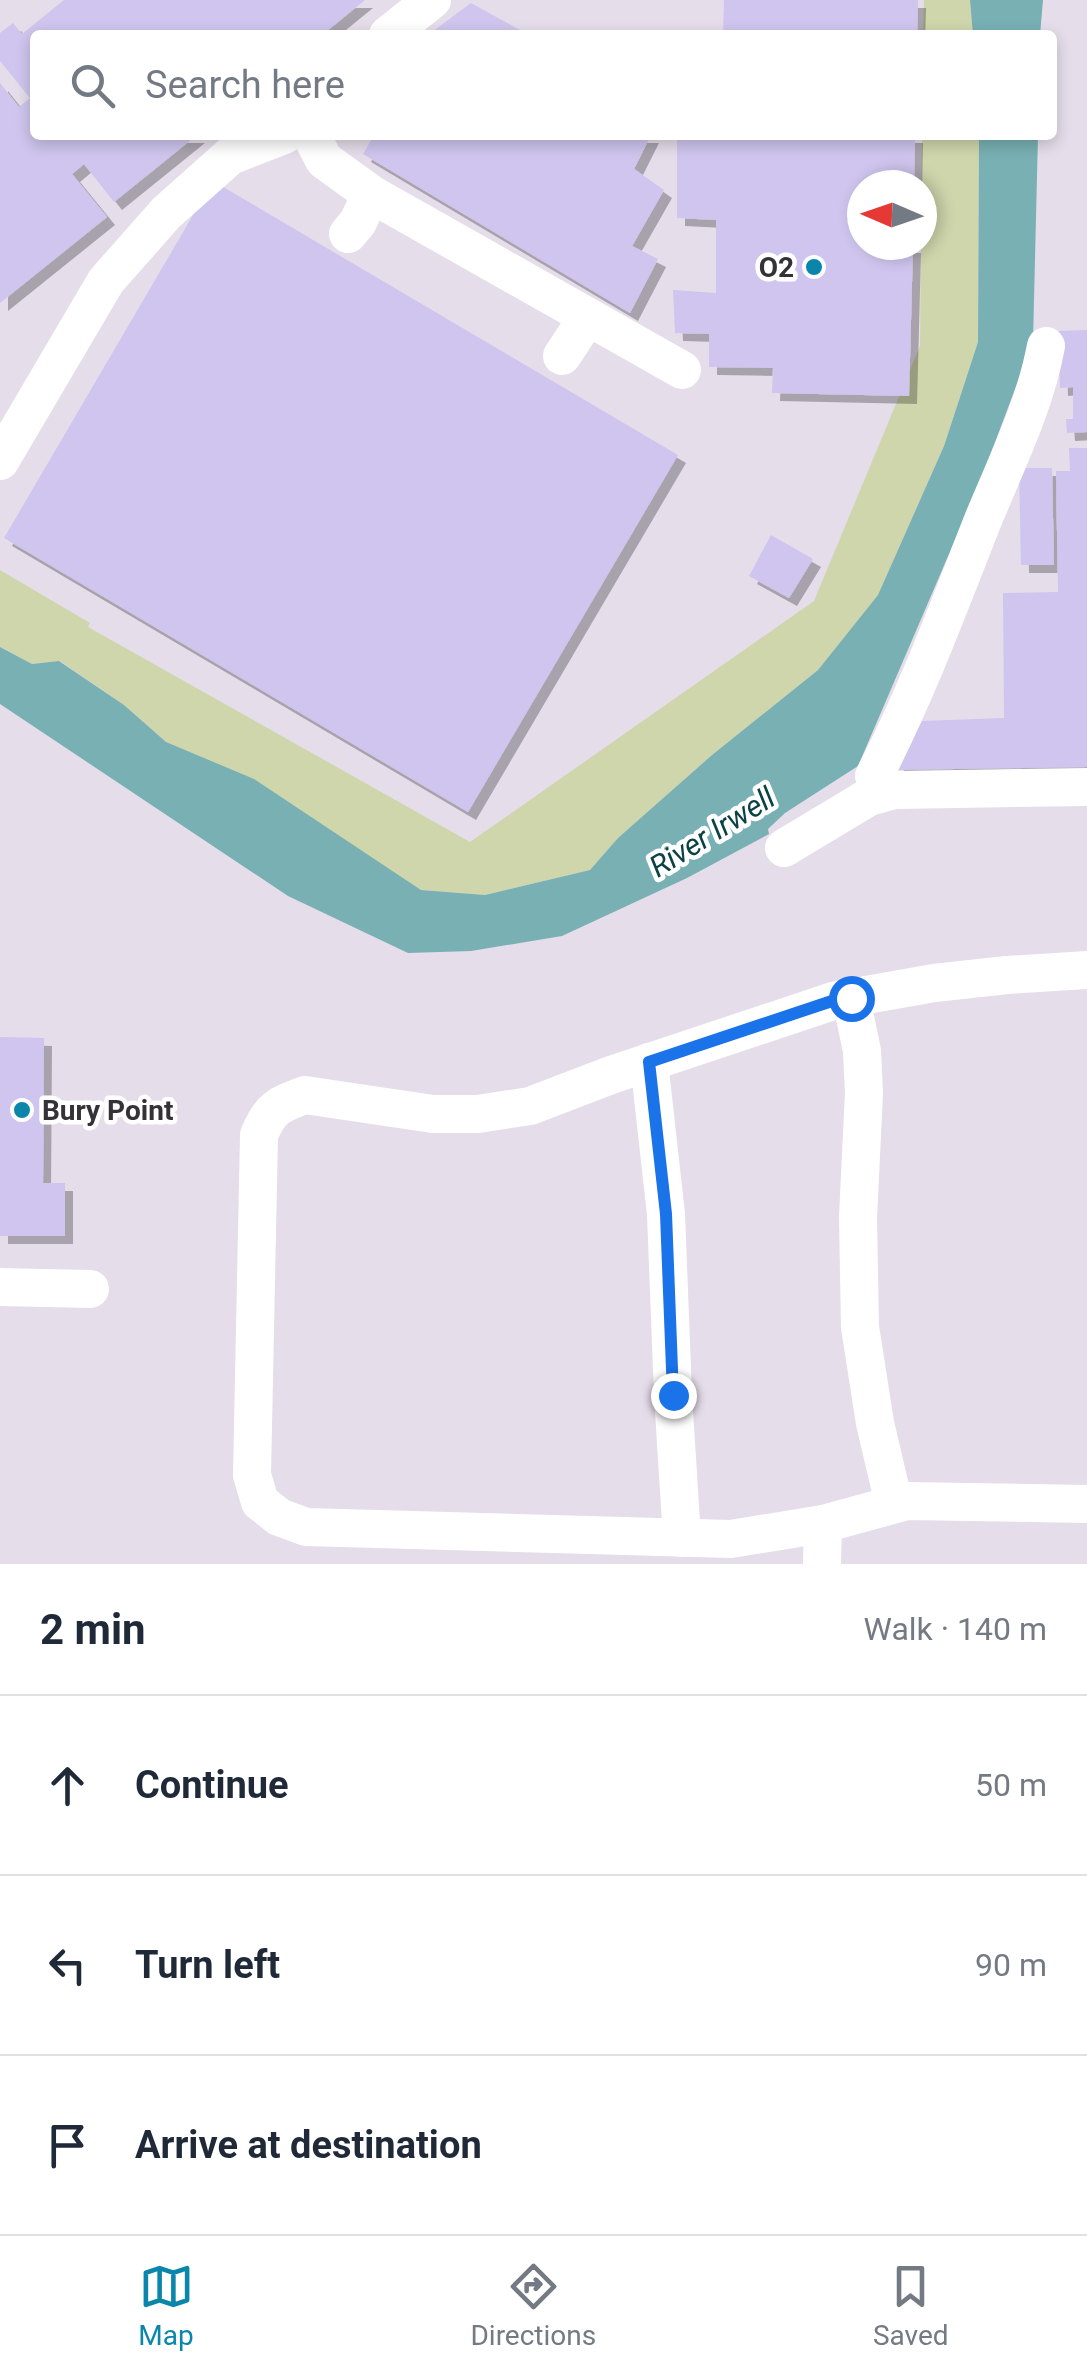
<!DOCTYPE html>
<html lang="en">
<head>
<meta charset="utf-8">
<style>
	:root { --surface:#fff; --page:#f2f2f3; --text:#1f2937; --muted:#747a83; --line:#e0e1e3; --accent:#0a86aa }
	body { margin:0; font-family:Roboto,sans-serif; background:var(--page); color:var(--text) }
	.compass { position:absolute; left:847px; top:170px; width:90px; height:90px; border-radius:50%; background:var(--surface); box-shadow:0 5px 15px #0003; rotate:272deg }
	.stop { position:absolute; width:30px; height:30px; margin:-22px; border:8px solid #1a73e8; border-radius:50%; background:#fff }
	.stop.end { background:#1a73e8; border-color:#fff; box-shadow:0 2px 10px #0008 }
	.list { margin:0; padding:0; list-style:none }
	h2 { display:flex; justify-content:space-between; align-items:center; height:130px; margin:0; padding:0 40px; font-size:42px }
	h2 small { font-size:32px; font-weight:400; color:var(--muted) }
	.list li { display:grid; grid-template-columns:65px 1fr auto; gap:30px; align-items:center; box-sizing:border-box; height:180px; padding:0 40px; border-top:2px solid var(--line) }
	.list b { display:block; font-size:38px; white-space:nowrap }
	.list em { font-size:32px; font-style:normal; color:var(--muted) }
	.icon { flex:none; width:55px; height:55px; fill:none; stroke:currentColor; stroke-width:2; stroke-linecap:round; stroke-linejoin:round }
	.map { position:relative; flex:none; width:1087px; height:1564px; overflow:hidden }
	.search { position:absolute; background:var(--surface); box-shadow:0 5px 15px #0003; left:30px; right:30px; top:30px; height:110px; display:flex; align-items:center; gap:25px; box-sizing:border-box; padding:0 35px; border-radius:10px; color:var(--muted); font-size:38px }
	.sheet { height:670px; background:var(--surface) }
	nav { display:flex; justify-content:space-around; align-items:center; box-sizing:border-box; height:140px; border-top:2px solid var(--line); background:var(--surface); font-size:28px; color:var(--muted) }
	nav a { display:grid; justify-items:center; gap:5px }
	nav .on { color:var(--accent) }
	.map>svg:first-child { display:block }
	.green { fill:#cfd6ac }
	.water { fill:#78b0b3 }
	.building { fill:#cfc5ee; filter:url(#shadow) }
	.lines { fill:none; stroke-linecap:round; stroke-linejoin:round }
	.minor { stroke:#fff; stroke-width:38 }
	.route { stroke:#1a73e8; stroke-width:12 }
	.poi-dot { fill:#0a86aa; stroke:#fff; stroke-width:4 }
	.labels { text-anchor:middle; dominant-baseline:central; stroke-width:9; stroke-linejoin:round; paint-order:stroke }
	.poi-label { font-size:28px; font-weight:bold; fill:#343236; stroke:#fff; text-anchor:end }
	.water-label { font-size:30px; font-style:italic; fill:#0c4244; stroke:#fff }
</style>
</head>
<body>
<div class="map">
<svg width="1087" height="1564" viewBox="0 0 1087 1564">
	<defs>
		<filter id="shadow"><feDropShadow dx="8" dy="8" stdDeviation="0" flood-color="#0004"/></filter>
	</defs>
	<rect width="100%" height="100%" fill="#e5ddea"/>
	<!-- green -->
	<g class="green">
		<polygon points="924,0 970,0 973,35 923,35"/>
		<polygon points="922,135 979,135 978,342 944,446 878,595 818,670 712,755 618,838 590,870 485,895 421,890 166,742 124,705 60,661 32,664 0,647 0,570 90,623 88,627 470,842 814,601 920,346"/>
	</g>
	<!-- water -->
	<g class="water">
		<polygon points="970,0 1043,0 1040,35 973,35"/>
		<polygon points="979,135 1038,135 1033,341 982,477 858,766 785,813 768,829 769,834 687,878 562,936 471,951 408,953 288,896 0,704 0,647 32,664 59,661 124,705 166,742 254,779 421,890 485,895 590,870 618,838 712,755 818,670 878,595 944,446 978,342"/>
	</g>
	<!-- building -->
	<g class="building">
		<polygon points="64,0 365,0 322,35 35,35 35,135 197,135 114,202 84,164 72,174 107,217 0,303 0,83 19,107 30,98 0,61 0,33 13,23 22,34"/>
		<polygon points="724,0 918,0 917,35 723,35"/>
		<polygon points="471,3 529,35 428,35"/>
		<polygon points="374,135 651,135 634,169 664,190 632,246 658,259 630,313 363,154"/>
		<polygon points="677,135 915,135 914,185 862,185 862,245 913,245 909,396 772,393 773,368 709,367 709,334 675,333 673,290 716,293 716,220 677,218"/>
		<polygon points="213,181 678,455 468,812 4,538"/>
		<polygon points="1087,330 1087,432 1067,433 1066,419 1073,419 1073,387 1060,388 1058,331"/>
		<polygon points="1069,448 1087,448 1087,767 891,770 922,721 1004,718 1003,593 1058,592 1056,471 1070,471"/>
		<polygon points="1019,468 1052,468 1054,565 1021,565"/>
		<polygon points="771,535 813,559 789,598 749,576"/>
		<polygon points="0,1037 44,1038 43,1183 65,1183 65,1236 0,1236"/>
	</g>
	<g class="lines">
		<!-- minor -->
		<g class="minor">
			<polyline points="388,35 432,0"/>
			<polyline points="311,135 324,160 371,194 682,370"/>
			<polyline points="348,234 358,222 371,194"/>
			<polyline points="562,356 587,318"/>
			<polyline points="0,461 106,281 166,213 230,156 284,135"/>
			<path d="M880 794 874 776C917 693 949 606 983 520 1006 464 1035 406 1046 346"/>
			<polyline points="784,848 869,797 894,790 1087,787"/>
			<path d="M1087 970 1007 975 934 983 833 1001 611 1075 530 1106 478 1114H433L305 1095C278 1105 270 1108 259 1135L252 1475 260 1502 279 1517 306 1527 731 1539 823 1524 907 1501 1087 1504"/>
			<polyline points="851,998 862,1051 864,1093 858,1217 860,1327 875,1423 894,1504"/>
			<polyline points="649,1062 666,1214 673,1395 682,1538"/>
			<polyline points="0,1287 90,1289"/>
			<polyline points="822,1564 823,1524"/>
		</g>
	</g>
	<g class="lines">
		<!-- route -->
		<polyline class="route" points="673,1395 666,1214 649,1062 832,1001 851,998"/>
	</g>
	<!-- markers -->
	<g class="poi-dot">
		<circle cx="814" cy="267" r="10"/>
		<circle cx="22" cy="1110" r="10"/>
	</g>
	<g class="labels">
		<!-- poi labels -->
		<g class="poi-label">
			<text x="794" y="267">O2</text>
			<text x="42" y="1110" text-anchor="start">Bury Point</text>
		</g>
		<!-- water labels -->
		<g class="water-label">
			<text transform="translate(712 832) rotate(-32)">River Irwell</text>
		</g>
	</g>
</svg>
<svg class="compass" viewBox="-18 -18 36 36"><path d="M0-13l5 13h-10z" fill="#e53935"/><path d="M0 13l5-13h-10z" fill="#747a83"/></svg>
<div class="stop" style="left:851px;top:998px"></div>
<div class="stop end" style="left:673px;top:1395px"></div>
<div class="search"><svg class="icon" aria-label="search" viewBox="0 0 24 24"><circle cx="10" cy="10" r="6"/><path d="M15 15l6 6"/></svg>Search here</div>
</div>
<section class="sheet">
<h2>2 min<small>Walk · 140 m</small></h2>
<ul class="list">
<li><svg class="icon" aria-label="ahead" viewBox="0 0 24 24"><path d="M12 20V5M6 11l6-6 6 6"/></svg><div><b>Continue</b></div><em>50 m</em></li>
<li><svg class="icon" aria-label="left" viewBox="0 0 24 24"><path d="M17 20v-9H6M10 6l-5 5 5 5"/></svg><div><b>Turn left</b></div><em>90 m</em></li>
<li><svg class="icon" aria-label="arrive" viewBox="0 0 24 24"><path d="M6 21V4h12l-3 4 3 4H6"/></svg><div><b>Arrive at destination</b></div></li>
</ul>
</section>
<nav>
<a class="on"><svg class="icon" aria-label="map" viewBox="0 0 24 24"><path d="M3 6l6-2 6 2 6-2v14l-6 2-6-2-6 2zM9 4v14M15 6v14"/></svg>Map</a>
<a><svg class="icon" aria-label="directions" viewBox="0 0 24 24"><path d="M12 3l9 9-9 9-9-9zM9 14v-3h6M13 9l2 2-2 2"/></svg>Directions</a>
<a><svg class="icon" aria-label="saved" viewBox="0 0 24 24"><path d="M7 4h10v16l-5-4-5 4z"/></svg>Saved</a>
</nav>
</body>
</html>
